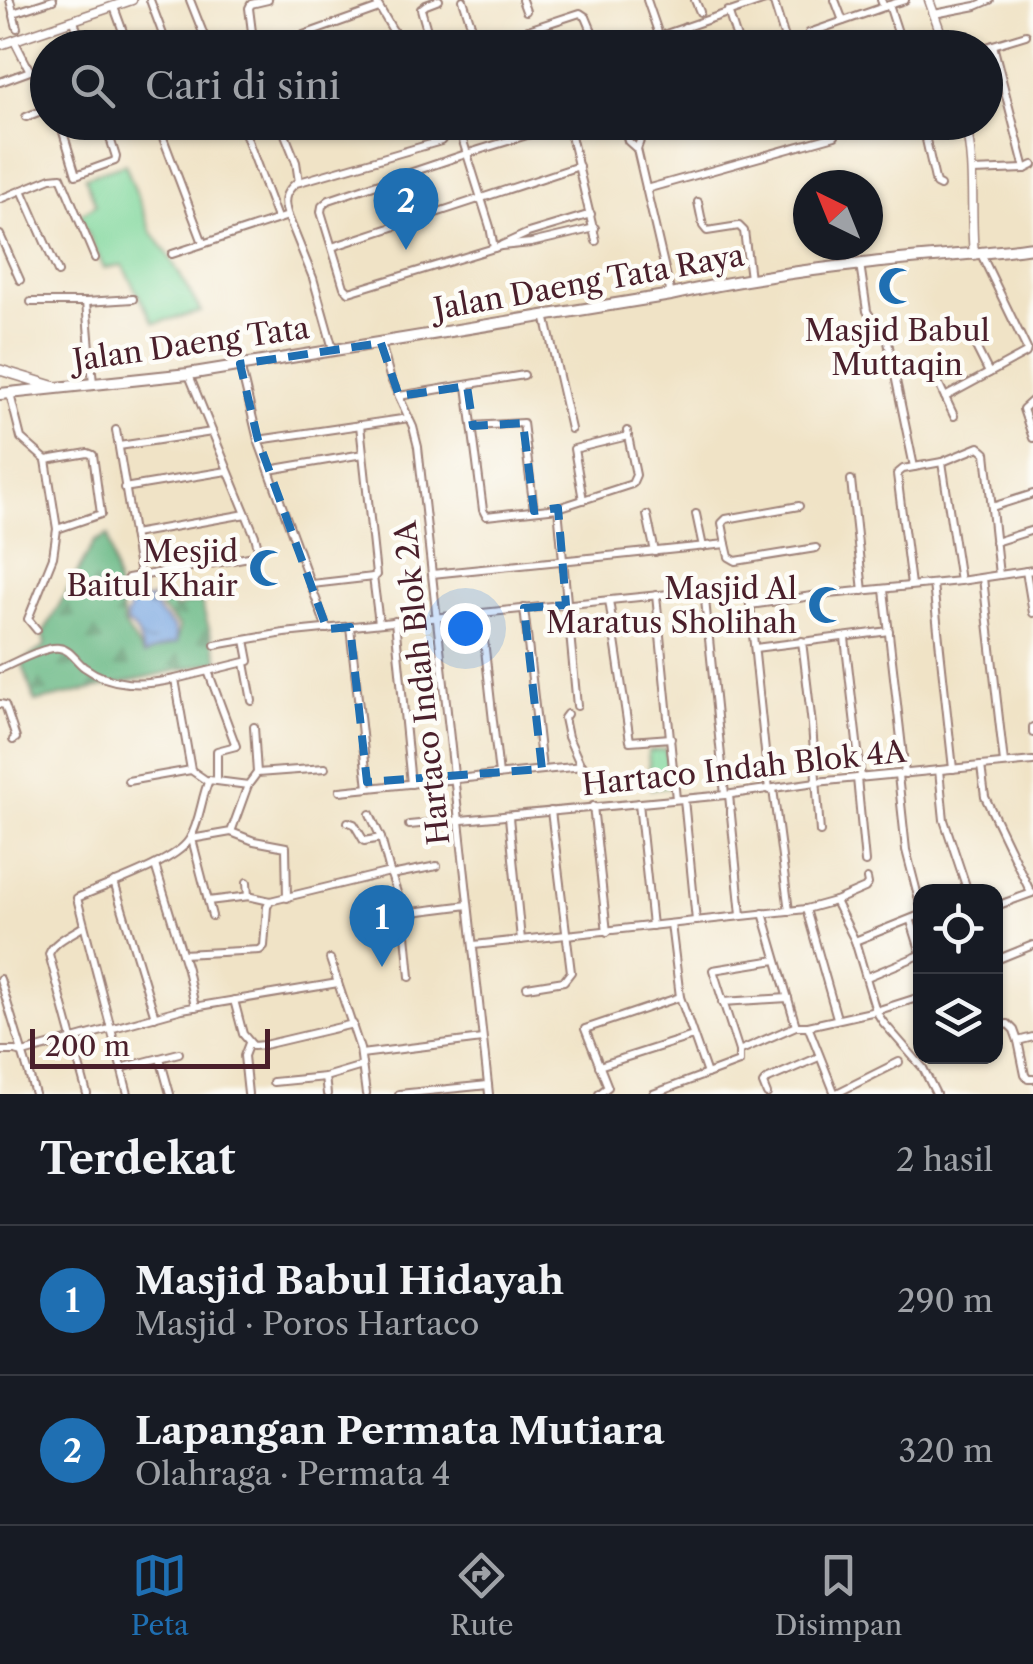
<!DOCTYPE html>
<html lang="id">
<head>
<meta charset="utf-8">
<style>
	:root { --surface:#171b24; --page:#20242c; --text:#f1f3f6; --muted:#9ea1a6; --line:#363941; --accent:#1f6fb2 }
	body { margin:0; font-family:"Libre Caslon Text",serif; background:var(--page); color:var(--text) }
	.controls { position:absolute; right:30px; bottom:30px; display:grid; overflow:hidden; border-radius:20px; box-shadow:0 2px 8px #0004 }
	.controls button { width:90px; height:90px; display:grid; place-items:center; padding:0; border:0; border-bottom:2px solid var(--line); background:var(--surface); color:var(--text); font:50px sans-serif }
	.compass { position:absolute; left:793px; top:170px; width:90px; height:90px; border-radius:50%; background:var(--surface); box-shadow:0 2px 8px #0004; rotate:317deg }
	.scale { position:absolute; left:30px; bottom:25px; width:240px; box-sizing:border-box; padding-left:10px; border:5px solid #4a1f2b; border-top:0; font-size:28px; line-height:35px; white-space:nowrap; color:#4a1f2b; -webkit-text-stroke:8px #fdfcf7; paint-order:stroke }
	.you { position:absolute; left:465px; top:628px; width:35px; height:35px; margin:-25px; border:8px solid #fff; border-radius:50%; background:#1a73e8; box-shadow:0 0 0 15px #1a73e833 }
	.badge { display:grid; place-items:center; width:65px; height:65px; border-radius:50%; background:var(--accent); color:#fff; font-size:32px; font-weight:700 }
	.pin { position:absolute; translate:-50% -82px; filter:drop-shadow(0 2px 5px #0008) }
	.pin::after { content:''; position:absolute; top:52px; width:35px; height:30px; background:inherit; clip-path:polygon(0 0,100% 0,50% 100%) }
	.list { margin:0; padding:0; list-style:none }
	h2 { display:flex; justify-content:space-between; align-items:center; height:130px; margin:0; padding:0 40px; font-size:42px }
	h2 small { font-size:32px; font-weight:400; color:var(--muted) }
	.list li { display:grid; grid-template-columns:65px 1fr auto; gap:30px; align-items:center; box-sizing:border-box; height:150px; padding:0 40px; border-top:2px solid var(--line) }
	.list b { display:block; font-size:38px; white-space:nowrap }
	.list p { margin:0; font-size:32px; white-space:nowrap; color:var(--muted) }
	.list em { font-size:32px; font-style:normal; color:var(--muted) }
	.icon { flex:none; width:55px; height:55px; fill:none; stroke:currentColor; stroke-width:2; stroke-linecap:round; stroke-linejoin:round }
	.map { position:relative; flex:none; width:1033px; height:1094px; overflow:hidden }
	.search { position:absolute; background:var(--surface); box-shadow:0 2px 8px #0004; left:30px; right:30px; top:30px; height:110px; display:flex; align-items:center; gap:25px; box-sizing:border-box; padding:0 35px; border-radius:55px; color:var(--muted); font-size:38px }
	.sheet { height:430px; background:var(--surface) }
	nav { display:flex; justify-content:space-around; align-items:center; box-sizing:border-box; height:140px; border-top:2px solid var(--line); background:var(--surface); font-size:28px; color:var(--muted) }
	nav a { display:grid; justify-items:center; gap:5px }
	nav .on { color:var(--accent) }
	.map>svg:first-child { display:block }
	.green { fill:#80d79c; stroke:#657b64; stroke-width:2.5 }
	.forest { fill:url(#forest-firs); stroke:#596c58; stroke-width:2.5 }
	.water { fill:url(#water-ripples); stroke:#616286; stroke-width:2.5 }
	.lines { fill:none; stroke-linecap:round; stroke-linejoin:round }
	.minor-casing { stroke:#9d8178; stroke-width:10 }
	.tertiary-casing { stroke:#9d8178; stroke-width:11 }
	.secondary-casing { stroke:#9d8178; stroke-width:12 }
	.primary-casing { stroke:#9d8178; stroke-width:14 }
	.minor { stroke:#fff; stroke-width:6 }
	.tertiary { stroke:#fff; stroke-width:8 }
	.secondary { stroke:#fff; stroke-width:9 }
	.primary { stroke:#fff; stroke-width:10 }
	.marked { fill:none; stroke:#1f6fb2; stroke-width:8; stroke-dasharray:20 12; stroke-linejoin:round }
	.labels { text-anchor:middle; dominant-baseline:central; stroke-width:9; stroke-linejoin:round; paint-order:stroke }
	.street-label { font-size:30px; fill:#4a1f2b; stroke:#fdfcf7 }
	.poi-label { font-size:30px; fill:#4a1f2b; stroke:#fdfcf7; text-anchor:end }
</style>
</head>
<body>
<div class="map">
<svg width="1033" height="1094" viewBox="0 0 1033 1094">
	<defs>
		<pattern id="forest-firs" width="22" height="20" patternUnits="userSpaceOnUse" patternTransform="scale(2.5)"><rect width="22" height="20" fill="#68b884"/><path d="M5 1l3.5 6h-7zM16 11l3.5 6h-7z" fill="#58956c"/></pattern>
		<pattern id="water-ripples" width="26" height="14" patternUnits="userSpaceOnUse" patternTransform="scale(2.5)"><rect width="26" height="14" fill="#78a6e1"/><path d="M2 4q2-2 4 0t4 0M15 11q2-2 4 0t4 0" fill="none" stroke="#6487b7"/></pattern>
	</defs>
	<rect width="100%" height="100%" fill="#fdfcf7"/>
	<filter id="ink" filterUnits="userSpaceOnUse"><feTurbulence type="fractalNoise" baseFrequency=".01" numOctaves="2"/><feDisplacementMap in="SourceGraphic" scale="20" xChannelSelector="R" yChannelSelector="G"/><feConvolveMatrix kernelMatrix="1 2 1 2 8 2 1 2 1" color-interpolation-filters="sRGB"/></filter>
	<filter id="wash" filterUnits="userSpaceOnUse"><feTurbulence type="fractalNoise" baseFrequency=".0048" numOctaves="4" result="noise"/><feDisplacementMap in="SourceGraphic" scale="40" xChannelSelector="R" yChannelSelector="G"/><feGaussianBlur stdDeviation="2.25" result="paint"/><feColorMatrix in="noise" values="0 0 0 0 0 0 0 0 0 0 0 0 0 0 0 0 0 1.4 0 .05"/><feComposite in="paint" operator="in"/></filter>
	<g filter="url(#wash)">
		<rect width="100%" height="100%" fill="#f0e3c6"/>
		<!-- green -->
		<g class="green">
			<polygon points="125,164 151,231 169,256 201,312 154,323 122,265 104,268 79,215 96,205 85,177"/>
			<polygon points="666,749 670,787 651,789 648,751"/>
		</g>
		<!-- forest -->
		<polygon class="forest" points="108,535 124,624 143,654 177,642 179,626 161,609 161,600 172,597 174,609 188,603 201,602 219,661 35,702 22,662 45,646 43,634 95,541"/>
		<!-- water -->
		<path class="water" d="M153 598 149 603 153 607 156 603 158 612 174 627 177 643C164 645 156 650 144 655 140 644 139 628 127 624L126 616 129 611 128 603Z"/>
	</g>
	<g filter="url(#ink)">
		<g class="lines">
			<!-- minor casing -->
			<g class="minor-casing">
				<g id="minor">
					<polyline points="10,0 17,28"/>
					<polyline points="150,0 168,48"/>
					<polyline points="190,0 209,48"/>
					<polyline points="375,0 392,29 406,48"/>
					<polyline points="463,0 478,46"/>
					<polyline points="522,0 526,11"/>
					<polyline points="647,0 659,35"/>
					<polyline points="695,0 700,12"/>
					<polyline points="770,0 774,3 788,48"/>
					<polyline points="835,0 843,21"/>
					<polyline points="881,0 884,7 889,5 903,48"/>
					<polyline points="889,5 905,0"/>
					<polyline points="114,7 129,48"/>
					<polyline points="728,11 740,48"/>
					<polyline points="13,13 53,0"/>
					<polyline points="934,14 976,6 990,0"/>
					<polyline points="74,21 83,48"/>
					<polyline points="685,27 691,48"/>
					<polyline points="809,33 884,7"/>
					<polyline points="993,45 1025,169 1033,165"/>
					<polyline points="254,48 249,8 251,4 268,0"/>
					<polyline points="267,48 379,8"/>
					<polyline points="432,48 421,9 426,5 439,0"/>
					<polyline points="473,48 580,13 586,17 599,48"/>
					<polyline points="625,48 765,0"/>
					<polyline points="983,48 1026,35"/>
					<polyline points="0,82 30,71 14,40"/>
					<polyline points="26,117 48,108"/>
					<polyline points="60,122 76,175 115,161 116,157 105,122"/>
					<polyline points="157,122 203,243"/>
					<polyline points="241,122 277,218"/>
					<polyline points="280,122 296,162 299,182"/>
					<polyline points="457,122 490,227 494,248"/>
					<polyline points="569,122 466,154 329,200 322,206 321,212 344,287 349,292 501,246 531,243 595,228"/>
					<polyline points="623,122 628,141 637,149"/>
					<polyline points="637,122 641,138 637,149 671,295"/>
					<polyline points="880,122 881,126"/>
					<polyline points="922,122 936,184 940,186"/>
					<polyline points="568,123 596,241"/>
					<polyline points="973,171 1025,169"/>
					<polyline points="646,189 835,136"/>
					<polyline points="22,190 58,272"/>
					<polyline points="0,199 51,178 61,177 95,258"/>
					<polyline points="698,202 703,226 707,231 739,226 744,231 750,278"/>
					<path d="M288 216C283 201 284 193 296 183L441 141 444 137 440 122"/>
					<polyline points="0,235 20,280"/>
					<polyline points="502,245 528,233 591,214"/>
					<polyline points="332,247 579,166"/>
					<polyline points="172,254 288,216 313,278 333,349"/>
					<path d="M860 264 867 311C872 322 883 326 887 337L914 467"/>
					<polyline points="31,302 86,302 93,384"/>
					<polyline points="86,302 133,299"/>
					<polyline points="545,315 571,429"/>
					<polyline points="971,337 989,373"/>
					<polyline points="381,343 390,377 413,427 418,447 489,1094"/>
					<polyline points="240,365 258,440 327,629"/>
					<polyline points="934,374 954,416"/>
					<polyline points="467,386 483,510 486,516 558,508 632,484 636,475 627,431"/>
					<polyline points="10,394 21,438 46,460 57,529 53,557 28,619 37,630"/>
					<polyline points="399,396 524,375"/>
					<polyline points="945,397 1026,353 1027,349 981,254"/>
					<polyline points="1033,400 1023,409 1033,438"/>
					<polyline points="473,426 523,423 534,510"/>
					<polyline points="116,430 140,575"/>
					<polyline points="258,440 409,418"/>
					<polyline points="119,446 212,432"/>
					<polyline points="46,460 88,453 93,455 101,514 57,529"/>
					<polyline points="942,462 960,581"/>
					<polyline points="269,470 363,454"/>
					<polyline points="851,480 863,591"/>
					<polyline points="124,488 227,471"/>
					<polyline points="583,500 574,449 628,436"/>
					<polyline points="992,507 1033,494"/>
					<polyline points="558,508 577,706"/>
					<polyline points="696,514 703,547"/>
					<polyline points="647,515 655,552"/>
					<polyline points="133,534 246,514"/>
					<polyline points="995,542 1033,530"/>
					<polyline points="726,544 729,557 736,561 816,548"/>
					<polyline points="1026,571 1033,613"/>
					<polyline points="432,574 726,544 722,523 726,519 799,506"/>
					<polyline points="373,577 379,623"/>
					<polyline points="128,578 238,559 254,556 259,552 255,536 189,375"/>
					<polyline points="983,578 1004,763"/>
					<polyline points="312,584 373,577 376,575 360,425"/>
					<polyline points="933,584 953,769"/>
					<polyline points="911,585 897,474 903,469 942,462 979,447 986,453 999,575"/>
					<polyline points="704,590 725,795"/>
					<polyline points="884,590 905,774"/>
					<polyline points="656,595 676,799"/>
					<polyline points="609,600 630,741 671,738"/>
					<polyline points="750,605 819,595 960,581 1033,570"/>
					<polyline points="524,608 542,769"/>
					<polyline points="481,613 499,775"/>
					<polyline points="395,621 411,784"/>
					<polyline points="350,627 368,788"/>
					<polyline points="845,638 861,777"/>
					<polyline points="802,641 812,725 820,832"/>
					<polyline points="215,645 284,633 748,586 769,790"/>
					<polyline points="755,648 889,631"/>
					<polyline points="245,663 252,701"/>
					<path d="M0 669C14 663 45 646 59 648 70 649 75 660 84 667 112 687 143 686 175 679"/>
					<polyline points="208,671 236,746 217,751 217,780"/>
					<polyline points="0,704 5,705 16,738 13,740"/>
					<polyline points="567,714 564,718 568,737 581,766"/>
					<polyline points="254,727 257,773"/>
					<polyline points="1033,727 1033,733"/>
					<polyline points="981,766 985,797 1031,893"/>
					<polyline points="191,770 175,679 249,661 245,640"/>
					<polyline points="939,770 944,820 968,892"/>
					<polyline points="898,775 906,850 920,904"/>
					<polyline points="857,778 865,862"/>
					<polyline points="128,781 191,770 207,781"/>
					<polyline points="773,789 789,911"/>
					<polyline points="340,791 583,766"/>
					<polyline points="729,795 741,915"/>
					<polyline points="684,799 696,921"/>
					<polyline points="639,803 652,926"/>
					<polyline points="593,806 607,932"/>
					<polyline points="509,817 521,940"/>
					<polyline points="348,822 354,824 364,841 381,838"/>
					<polyline points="409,825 725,795 816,782 1033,761"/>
					<polyline points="231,832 254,841 286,847 287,898"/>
					<polyline points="191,839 231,832 248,785 257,773 325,768"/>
					<polyline points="192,839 212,916"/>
					<polyline points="155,865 187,969 195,1007"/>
					<polyline points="390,872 404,913"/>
					<polyline points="391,875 437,866"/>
					<polyline points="114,882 155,1017"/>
					<polyline points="247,882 248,896 270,901"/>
					<polyline points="208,901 250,896"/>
					<polyline points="835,901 855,941 876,1011 883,1022 923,1068 936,1094"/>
					<polyline points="996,906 1032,893"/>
					<polyline points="806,909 837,1018"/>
					<polyline points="763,913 796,1026"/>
					<polyline points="911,921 920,950"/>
					<polyline points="671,924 680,997 707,1074"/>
					<path d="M84 926C72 934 54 941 49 954L87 1094"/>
					<polyline points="855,941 920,915"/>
					<polyline points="474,945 806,909 835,901 865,888 868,884 867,879"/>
					<polyline points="182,954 260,950 264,946 267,907 270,901 390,872 381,838 370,814"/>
					<polyline points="330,959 338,983"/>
					<polyline points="996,960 1033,945"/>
					<polyline points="410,977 404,913 468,905"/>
					<polyline points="867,977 920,955"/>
					<polyline points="0,979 35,1094"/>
					<polyline points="527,987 564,981 571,972 551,811"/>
					<polyline points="234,1000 243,1034 253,1046 264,1045 353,1024"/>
					<polyline points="722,1002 788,998"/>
					<polyline points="996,1025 1008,1024 1014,1030 1018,1041 1025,1075 1028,1079 1033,1079"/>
					<polyline points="808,1026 835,1094"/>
					<polyline points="1018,1041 1033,1037"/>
					<polyline points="0,1051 15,1051 23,1053 182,1009 338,983 360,1049 366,1094"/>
					<polyline points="739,1051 796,1026 808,1026 876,1011 920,997"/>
					<polyline points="361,1054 482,1039"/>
					<polyline points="160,1058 170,1094"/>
					<polyline points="599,1066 693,1036"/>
					<polyline points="121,1068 179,1053"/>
					<polyline points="273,1082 325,1077"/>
					<path d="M128 1094 77 898C103 886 174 863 189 840 200 823 201 798 209 780L248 785"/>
					<polyline points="248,1094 244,1056 249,1043"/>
					<polyline points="327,1094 325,1077 362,1066"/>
					<polyline points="399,1094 488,1085"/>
					<polyline points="599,1094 608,1087 585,1029 680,997"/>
					<polyline points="653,1094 739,1062 739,1051 713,970 776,960"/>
					<polyline points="767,1094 763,1084 766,1080 819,1057"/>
					<polyline points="835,1094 899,1062"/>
				</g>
			</g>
			<!-- tertiary casing -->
			<g class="tertiary-casing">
				<g id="tertiary">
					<polyline points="929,0 946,48"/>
					<polyline points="0,45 132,0"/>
					<path d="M965 122C976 167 970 210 974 255"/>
				</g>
			</g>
			<!-- secondary casing -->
			<g class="secondary-casing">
				<polyline id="secondary" points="0,370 56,387"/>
			</g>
			<!-- primary casing -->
			<g class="primary-casing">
				<path id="primary" d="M0 394 188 374 671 295C734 280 799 271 863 264 920 257 976 255 1033 247"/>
			</g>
			<!-- minor -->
			<use href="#minor" class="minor"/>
			<!-- tertiary -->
			<use href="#tertiary" class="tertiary"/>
			<!-- secondary -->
			<use href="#secondary" class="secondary"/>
			<!-- primary -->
			<use href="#primary" class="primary"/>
		</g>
	</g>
	<!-- marked area -->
	<path class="marked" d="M381 343 399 396 467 386 473 426 523 423 534 511 558 508 566 605 524 608 542 769 367 782 350 627 327 629 258 440 240 364Z"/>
	<!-- icons -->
	<defs>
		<g id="mosque-bare" transform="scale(3)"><path d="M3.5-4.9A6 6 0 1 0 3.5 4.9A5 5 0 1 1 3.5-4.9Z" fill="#1f6fb2" stroke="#fdfcf7" stroke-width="2.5" paint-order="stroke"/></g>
	</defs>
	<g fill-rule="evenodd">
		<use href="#mosque-bare" x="897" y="286"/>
		<use href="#mosque-bare" x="268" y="568"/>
		<use href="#mosque-bare" x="827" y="605"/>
	</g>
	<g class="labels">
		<!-- street labels -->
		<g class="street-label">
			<text transform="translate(589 282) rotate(-10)">Jalan Daeng Tata Raya</text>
			<text transform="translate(191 344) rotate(-8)">Jalan Daeng Tata</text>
			<text transform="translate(422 683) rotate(-96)">Hartaco Indah Blok 2A</text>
			<text transform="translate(744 768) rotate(-6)">Hartaco Indah Blok 4A</text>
		</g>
		<!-- poi labels -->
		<g class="poi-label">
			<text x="897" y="330" text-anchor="middle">Masjid Babul<tspan x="897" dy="34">Muttaqin</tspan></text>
			<text x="238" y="551">Mesjid<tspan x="238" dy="34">Baitul Khair</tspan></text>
			<text x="797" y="588">Masjid Al<tspan x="797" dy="34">Maratus Sholihah</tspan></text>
		</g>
	</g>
</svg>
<div class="controls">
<button><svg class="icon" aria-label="locate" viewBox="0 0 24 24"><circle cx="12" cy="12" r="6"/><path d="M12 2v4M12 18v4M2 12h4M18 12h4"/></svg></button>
<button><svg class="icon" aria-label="layers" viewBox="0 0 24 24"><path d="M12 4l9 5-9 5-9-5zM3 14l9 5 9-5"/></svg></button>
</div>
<svg class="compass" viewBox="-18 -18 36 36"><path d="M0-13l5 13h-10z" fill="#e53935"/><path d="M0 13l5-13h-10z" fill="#9ea1a6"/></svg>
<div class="scale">200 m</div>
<div class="you"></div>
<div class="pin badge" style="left:382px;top:967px">1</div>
<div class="pin badge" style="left:406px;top:250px">2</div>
<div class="search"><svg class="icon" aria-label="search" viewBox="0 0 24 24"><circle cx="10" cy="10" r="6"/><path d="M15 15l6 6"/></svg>Cari di sini</div>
</div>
<section class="sheet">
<h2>Terdekat<small>2 hasil</small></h2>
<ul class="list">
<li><span class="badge">1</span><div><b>Masjid Babul Hidayah</b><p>Masjid · Poros Hartaco</p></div><em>290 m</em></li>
<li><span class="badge">2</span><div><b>Lapangan Permata Mutiara</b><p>Olahraga · Permata 4</p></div><em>320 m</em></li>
</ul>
</section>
<nav>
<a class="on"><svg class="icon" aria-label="map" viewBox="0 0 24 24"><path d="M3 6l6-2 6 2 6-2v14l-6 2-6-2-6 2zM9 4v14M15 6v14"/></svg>Peta</a>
<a><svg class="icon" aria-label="directions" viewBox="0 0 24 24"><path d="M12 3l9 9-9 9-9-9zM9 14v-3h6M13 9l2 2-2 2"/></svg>Rute</a>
<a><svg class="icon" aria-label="saved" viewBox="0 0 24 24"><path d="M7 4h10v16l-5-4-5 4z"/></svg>Disimpan</a>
</nav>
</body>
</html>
